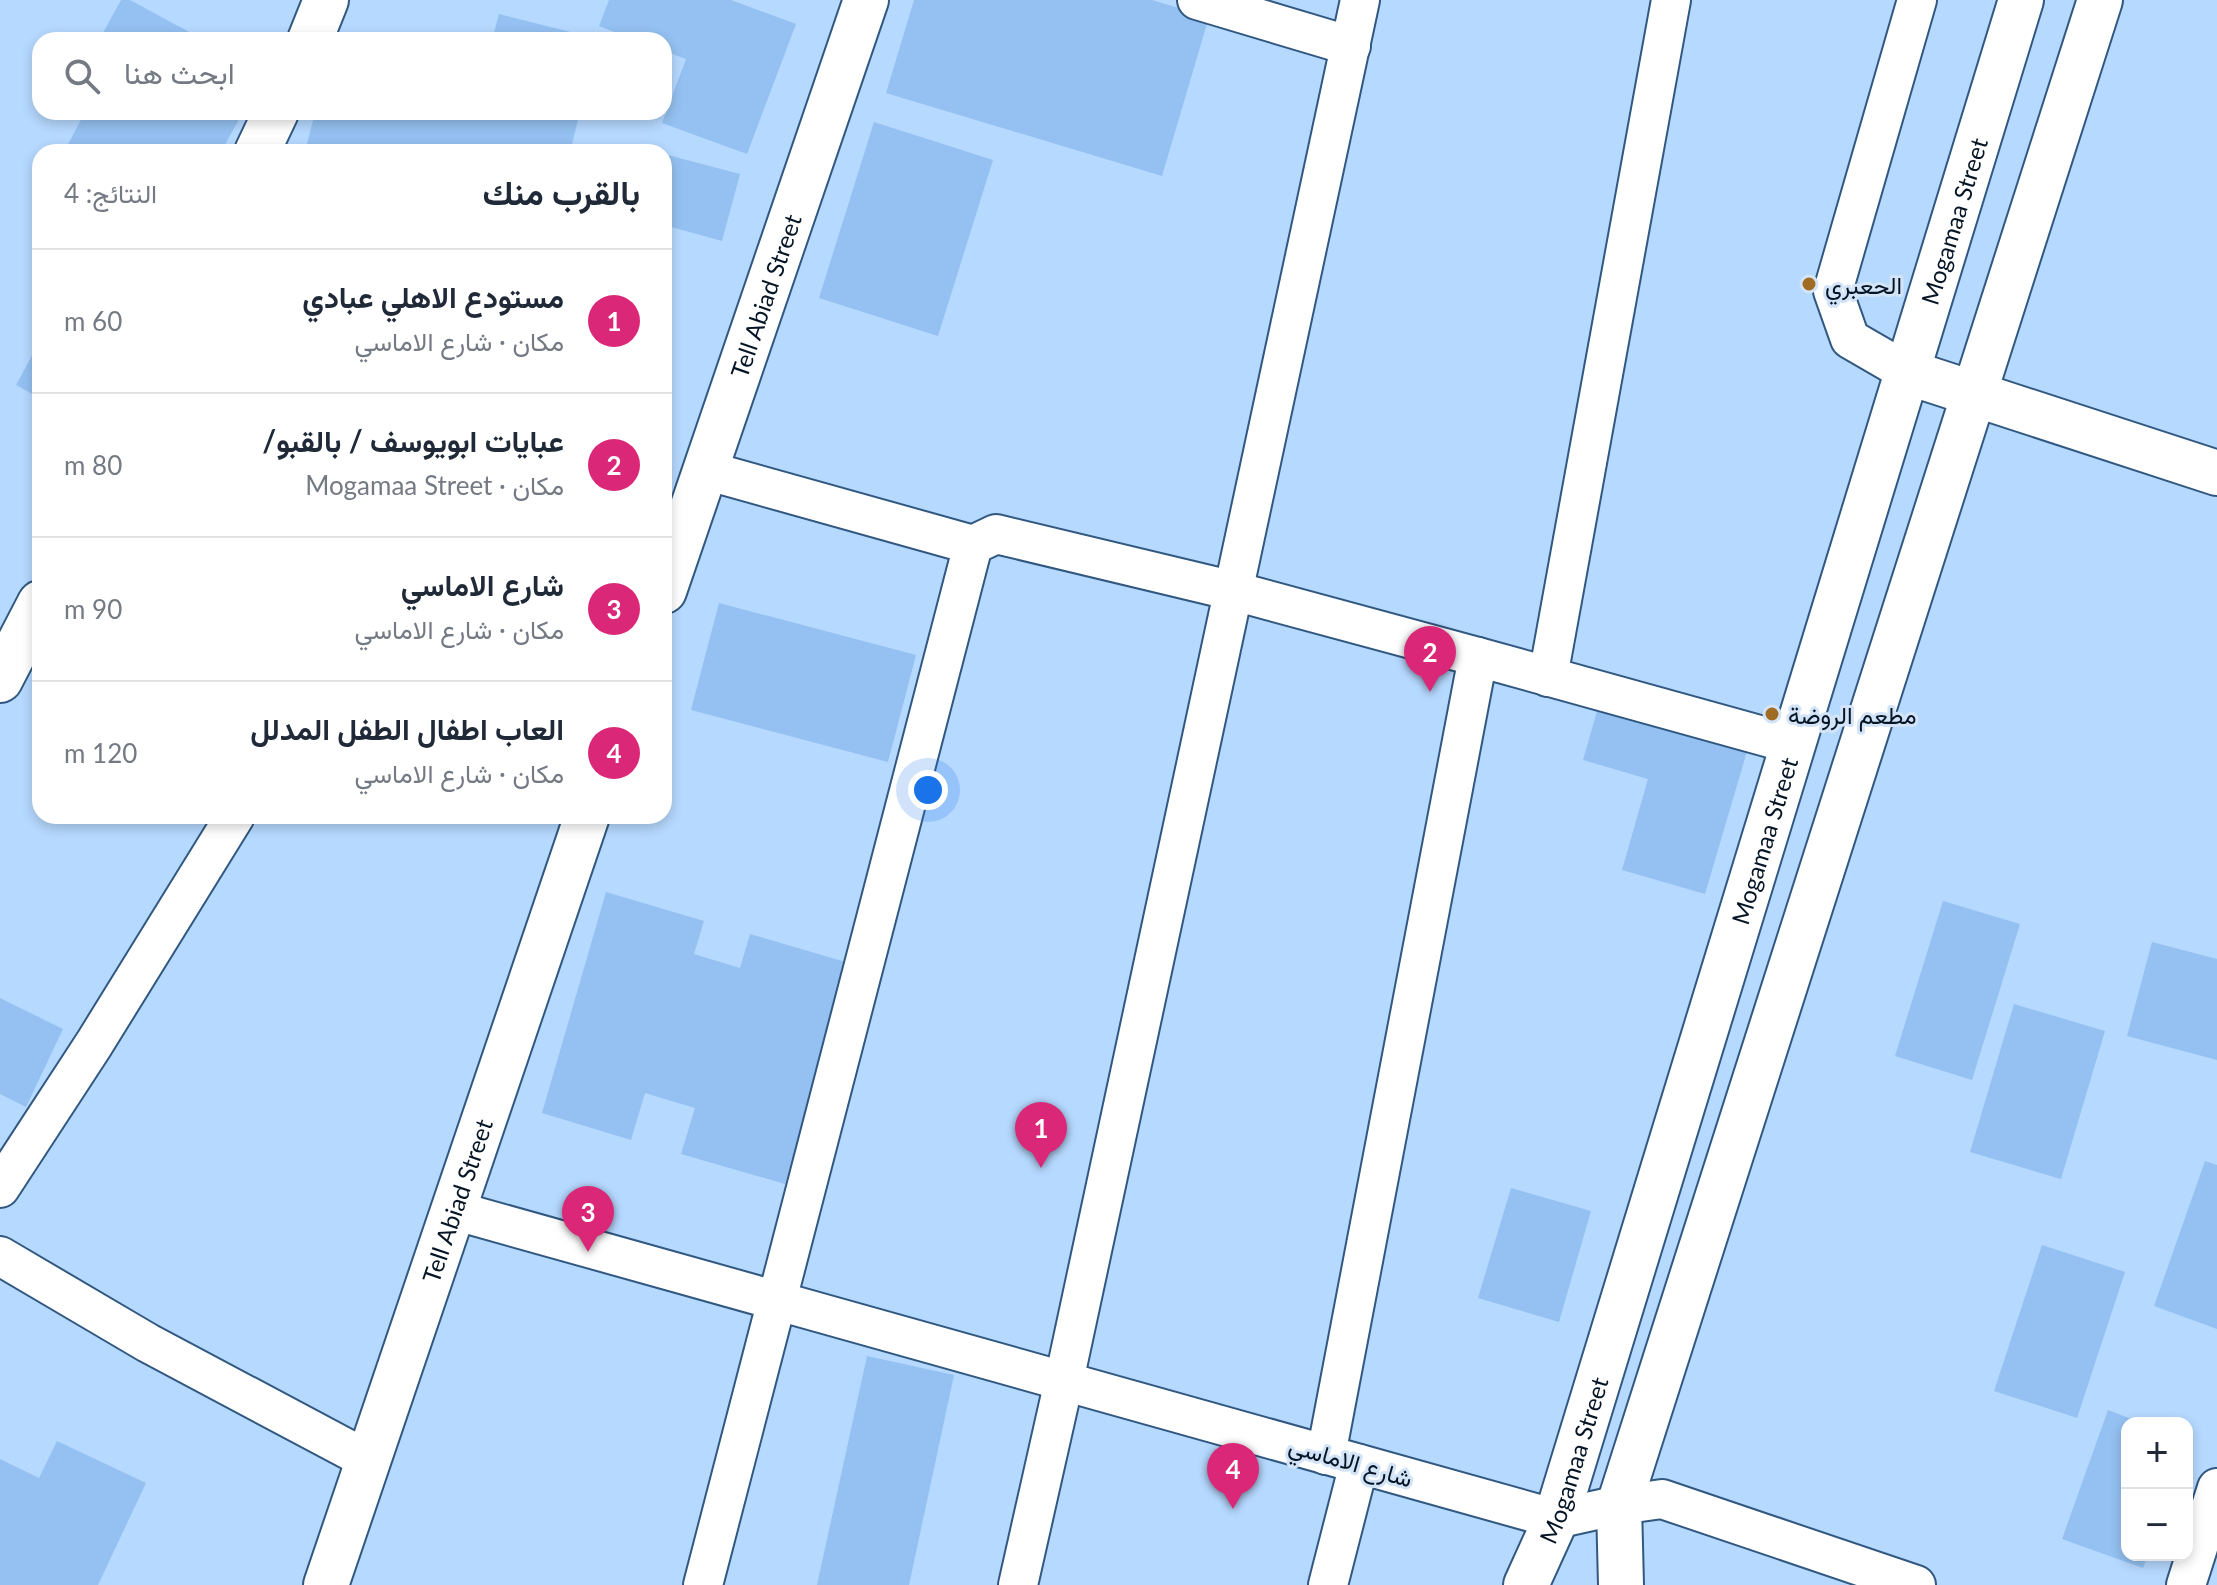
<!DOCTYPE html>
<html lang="ar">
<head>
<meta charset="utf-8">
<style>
	:root { --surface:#fff; --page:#f2f2f3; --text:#1f2937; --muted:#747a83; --line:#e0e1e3; --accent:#db2777 }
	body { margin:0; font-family:Lato,Vazirmatn,sans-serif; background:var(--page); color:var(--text); direction:rtl }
	.controls { position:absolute; right:24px; bottom:24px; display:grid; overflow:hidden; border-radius:16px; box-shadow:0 4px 12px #0003 }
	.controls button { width:72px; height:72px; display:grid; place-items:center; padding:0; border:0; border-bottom:2px solid var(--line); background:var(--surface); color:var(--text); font:40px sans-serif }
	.you { position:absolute; left:928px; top:790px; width:28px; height:28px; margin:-20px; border:6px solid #fff; border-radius:50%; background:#1a73e8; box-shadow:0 0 0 12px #1a73e833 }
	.badge { display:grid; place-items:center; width:52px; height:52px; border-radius:50%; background:var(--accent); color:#fff; font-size:26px; font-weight:700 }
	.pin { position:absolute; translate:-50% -66px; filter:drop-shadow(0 2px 4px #0008) }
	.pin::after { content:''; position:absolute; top:42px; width:28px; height:24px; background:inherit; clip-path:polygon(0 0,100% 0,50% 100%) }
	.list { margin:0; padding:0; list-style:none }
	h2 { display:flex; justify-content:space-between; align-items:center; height:104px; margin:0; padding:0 32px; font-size:34px }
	h2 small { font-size:26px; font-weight:400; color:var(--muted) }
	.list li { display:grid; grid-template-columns:52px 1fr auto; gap:24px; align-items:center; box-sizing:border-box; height:144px; padding:0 32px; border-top:2px solid var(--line) }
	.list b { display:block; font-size:30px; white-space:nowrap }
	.list p { margin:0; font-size:26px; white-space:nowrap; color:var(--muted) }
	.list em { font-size:26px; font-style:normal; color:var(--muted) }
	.icon { flex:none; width:44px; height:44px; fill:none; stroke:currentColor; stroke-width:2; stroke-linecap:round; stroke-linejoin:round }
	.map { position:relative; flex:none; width:2217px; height:1585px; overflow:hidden; direction:ltr }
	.search { position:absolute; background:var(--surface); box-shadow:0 4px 12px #0003; left:32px; top:32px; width:640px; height:88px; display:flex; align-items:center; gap:20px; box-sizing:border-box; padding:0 28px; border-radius:24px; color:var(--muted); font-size:30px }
	.panel { position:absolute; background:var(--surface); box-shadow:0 4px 12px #0003; left:32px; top:144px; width:640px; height:680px; border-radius:24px; direction:rtl }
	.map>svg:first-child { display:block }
	.building { fill:#94c1f1 }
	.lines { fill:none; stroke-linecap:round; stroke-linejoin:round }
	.street-casing { stroke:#315880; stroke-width:42 }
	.secondary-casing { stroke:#315880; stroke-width:48 }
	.street { stroke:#fff; stroke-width:38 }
	.secondary { stroke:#fff; stroke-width:44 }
	.poi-dot { fill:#a06c24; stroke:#d3e4f8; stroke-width:3 }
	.labels { text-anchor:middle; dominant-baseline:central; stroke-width:6; stroke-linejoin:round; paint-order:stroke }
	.street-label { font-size:24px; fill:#051526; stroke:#d3e4f8 }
	.poi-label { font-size:24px; fill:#051526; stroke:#d3e4f8; text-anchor:start }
</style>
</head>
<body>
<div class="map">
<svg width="2217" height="1585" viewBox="0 0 2217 1585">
	<rect width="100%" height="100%" fill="#b6d9ff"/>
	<!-- building -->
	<g class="building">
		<polygon points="121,0 130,0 204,40 99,40"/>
		<polygon points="609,0 731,0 796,24 747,154 662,123 686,59 664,51 664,40 635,40 599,26"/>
		<polygon points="914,0 1152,0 1209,17 1162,176 886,93"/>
		<polygon points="499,14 598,39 598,40 492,40"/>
		<polygon points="85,112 243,112 221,152 64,152"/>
		<polygon points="315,112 580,112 570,152 305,152"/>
		<polygon points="874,122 993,160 938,336 819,298"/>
		<polygon points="664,154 740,174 722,241 664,225"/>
		<polygon points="40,341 40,398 16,385"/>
		<polygon points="719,603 916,655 888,762 691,710"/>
		<polygon points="1599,704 1748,748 1705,894 1622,870 1648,779 1583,760"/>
		<polygon points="606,892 704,921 694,954 740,968 750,934 849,963 785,1184 681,1154 695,1108 645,1093 631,1140 542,1113"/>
		<polygon points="1943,901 2020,924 1972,1080 1895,1056"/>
		<polygon points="2152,942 2217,959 2217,1060 2127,1036"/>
		<polygon points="0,998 63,1029 26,1107 0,1094"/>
		<polygon points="2014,1004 2105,1031 2061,1179 1970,1152"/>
		<polygon points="2205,1161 2217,1165 2217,1329 2154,1306"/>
		<polygon points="1511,1188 1591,1211 1559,1322 1478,1298"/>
		<polygon points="2042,1245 2125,1272 2077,1418 1994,1391"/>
		<polygon points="867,1356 954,1375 909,1585 817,1585"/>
		<polygon points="2108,1410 2142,1423 2127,1423 2127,1555 2148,1555 2143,1568 2062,1539"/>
		<polygon points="57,1441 146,1483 98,1585 0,1585 0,1459 39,1478"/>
	</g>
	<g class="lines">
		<!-- street casing -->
		<g class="street-casing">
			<g id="street">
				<polyline points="1197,0 1351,46"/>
				<polyline points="1907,372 1850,339 1833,291 1917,0"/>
				<polyline points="705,470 973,545"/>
				<polyline points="1548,677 1671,0"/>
				<polyline points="0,1188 94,1044 235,816"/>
				<polyline points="453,1210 1556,1519 1619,1505 1662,1499 1916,1585"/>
				<polyline points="0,1256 148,1343 368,1460"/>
				<polyline points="1326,1455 1478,657 1792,744"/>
				<polyline points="703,1585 973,545 996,534 1234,591 1478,657"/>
				<polyline points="1018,1585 1064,1381 1360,0"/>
				<polyline points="1328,1585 1359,1464"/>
				<polyline points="2186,1585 2217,1488"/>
			</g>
		</g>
		<!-- secondary casing -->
		<g class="secondary-casing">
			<g id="secondary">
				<polyline points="310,40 326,0"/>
				<polyline points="257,152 276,112"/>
				<polyline points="1907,372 2217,473"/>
				<path id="s1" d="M664 591 866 0"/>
				<polyline points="0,680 40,603"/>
				<path id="s2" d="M326 1585 587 816"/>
				<path id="s3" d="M1526 1585 1556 1519 2021 0"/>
				<polyline points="1621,1585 1619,1505 2100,0"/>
			</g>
		</g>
		<!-- street -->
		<use href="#street" class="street"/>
		<!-- secondary -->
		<use href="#secondary" class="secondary"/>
	</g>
	<!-- markers -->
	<g class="poi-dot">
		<circle cx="1809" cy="284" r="8"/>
		<circle cx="1772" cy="714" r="8"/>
	</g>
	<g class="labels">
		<!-- street labels -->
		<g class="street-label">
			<text stroke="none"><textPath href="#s3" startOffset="1430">Mogamaa Street</textPath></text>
			<text stroke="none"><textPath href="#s1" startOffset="312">Tell Abiad Street</textPath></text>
			<text stroke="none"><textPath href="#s3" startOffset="782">Mogamaa Street</textPath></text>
			<text stroke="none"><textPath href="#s2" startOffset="406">Tell Abiad Street</textPath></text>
			<text stroke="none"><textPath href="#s3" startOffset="134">Mogamaa Street</textPath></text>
			<text transform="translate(1351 1461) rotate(16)">شارع الاماسي</text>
		</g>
		<!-- poi labels -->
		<g class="poi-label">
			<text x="1825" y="284">الحعبري</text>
			<text x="1788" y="714">مطعم الروضة</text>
		</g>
	</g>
</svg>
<div class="controls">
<button>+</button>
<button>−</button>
</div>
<div class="you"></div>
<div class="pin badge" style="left:1041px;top:1168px">1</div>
<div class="pin badge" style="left:1430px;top:692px">2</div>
<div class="pin badge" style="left:588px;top:1252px">3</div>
<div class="pin badge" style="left:1233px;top:1509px">4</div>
<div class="search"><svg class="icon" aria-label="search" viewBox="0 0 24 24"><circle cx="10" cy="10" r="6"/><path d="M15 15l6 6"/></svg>ابحث هنا</div>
<section class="panel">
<h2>بالقرب منك<small>النتائج: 4</small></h2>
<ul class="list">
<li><span class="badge">1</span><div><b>مستودع الاهلي عبادي</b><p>مكان · شارع الاماسي</p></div><em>60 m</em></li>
<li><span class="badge">2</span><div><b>عبايات ابويوسف / بالقبو/</b><p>مكان · Mogamaa Street</p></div><em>80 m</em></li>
<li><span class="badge">3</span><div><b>شارع الاماسي</b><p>مكان · شارع الاماسي</p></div><em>90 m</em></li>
<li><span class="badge">4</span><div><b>العاب اطفال الطفل المدلل</b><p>مكان · شارع الاماسي</p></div><em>120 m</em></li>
</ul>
</section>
</div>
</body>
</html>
